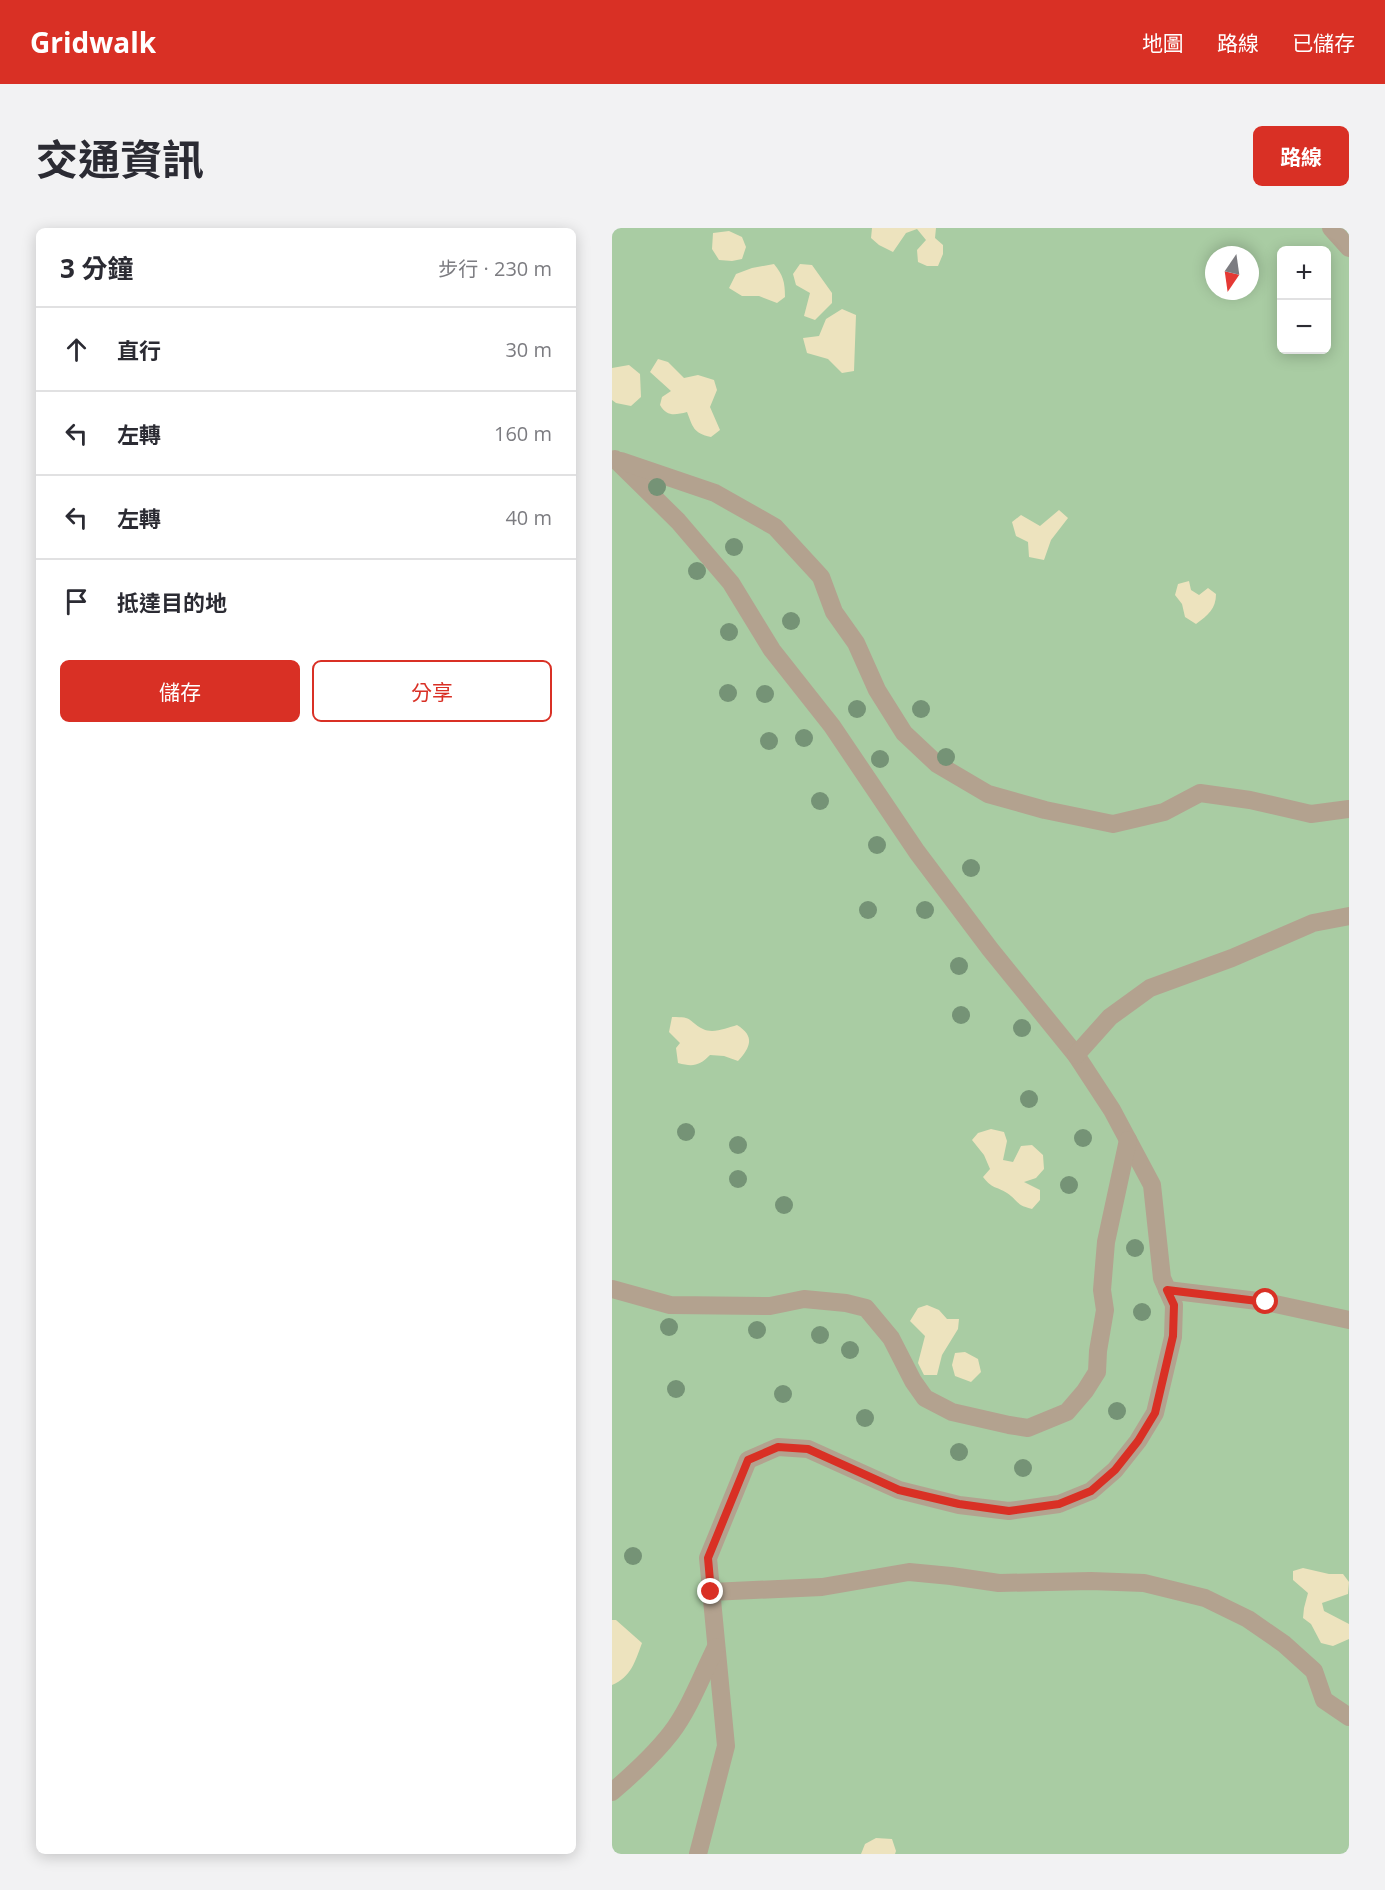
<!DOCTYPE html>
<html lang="zh-TW">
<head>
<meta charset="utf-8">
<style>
	:root { --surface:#fff; --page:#f2f2f3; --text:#2b2b33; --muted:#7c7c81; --line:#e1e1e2; --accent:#d93025 }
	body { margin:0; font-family:"Open Sans","Noto Sans TC",sans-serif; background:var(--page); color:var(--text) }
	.controls { position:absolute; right:18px; top:18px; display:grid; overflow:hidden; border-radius:9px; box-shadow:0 3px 15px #0003 }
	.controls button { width:54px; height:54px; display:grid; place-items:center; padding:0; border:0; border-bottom:2px solid var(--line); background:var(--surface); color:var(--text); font:30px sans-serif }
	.compass { position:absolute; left:593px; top:18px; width:54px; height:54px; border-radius:50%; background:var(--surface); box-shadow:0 3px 15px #0003; rotate:193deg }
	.stop { position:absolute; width:18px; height:18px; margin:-14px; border:4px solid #d93025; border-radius:50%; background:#fff }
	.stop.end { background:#d93025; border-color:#fff; box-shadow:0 2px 6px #0008 }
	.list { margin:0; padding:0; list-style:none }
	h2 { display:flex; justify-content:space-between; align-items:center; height:78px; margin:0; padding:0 24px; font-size:26px }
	h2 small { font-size:20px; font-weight:400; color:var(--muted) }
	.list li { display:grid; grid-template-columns:39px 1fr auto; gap:18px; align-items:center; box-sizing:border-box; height:84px; padding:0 24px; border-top:2px solid var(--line) }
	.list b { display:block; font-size:22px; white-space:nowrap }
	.list em { font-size:20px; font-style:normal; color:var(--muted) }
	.actions { display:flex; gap:12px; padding:18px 24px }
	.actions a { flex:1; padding:14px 0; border:2px solid var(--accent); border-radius:9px; text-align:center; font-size:21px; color:var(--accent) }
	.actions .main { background:var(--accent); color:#fff }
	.icon { flex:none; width:33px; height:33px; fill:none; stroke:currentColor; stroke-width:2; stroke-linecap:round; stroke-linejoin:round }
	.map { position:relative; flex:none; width:737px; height:1626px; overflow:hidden; border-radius:9px }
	header { display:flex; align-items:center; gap:36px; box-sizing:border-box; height:84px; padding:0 30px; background:var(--accent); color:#fff }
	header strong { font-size:28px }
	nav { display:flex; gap:33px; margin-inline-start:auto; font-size:21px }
	.intro { display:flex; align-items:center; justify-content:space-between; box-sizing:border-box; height:144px; padding:0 36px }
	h1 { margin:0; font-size:42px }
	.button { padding:15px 27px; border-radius:9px; background:var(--accent); color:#fff; font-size:21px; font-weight:700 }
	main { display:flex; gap:36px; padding:0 36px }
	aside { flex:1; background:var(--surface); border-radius:9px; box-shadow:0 3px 15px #0003 }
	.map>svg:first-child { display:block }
	.green { fill:#a9cca3; fill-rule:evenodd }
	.sand { fill:#ede3be }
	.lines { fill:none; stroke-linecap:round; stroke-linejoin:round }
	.minor { stroke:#b3a28f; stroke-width:18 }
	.tree { fill:#759376 }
	.route { stroke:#d93025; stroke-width:8 }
</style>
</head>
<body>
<header>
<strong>Gridwalk</strong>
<nav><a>地圖</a><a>路線</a><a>已儲存</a></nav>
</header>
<div class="intro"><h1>交通資訊</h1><a class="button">路線</a></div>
<main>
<aside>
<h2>3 分鐘<small>步行 · 230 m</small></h2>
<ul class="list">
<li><svg class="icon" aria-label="ahead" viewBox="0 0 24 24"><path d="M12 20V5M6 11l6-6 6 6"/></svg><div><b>直行</b></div><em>30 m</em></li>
<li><svg class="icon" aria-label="left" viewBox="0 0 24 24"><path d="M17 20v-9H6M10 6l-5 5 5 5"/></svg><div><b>左轉</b></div><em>160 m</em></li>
<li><svg class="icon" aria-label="left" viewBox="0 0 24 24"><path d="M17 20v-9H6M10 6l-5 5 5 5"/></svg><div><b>左轉</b></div><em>40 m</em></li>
<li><svg class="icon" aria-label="arrive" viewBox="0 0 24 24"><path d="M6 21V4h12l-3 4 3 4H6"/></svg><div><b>抵達目的地</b></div></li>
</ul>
<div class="actions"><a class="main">儲存</a><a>分享</a></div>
</aside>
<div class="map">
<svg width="737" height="1626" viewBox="0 0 737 1626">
	<rect width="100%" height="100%" fill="#eaecf6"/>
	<!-- green -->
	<path class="green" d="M0 0H737V1626H0ZM670 22H714V122H670ZM602 27H638V63H602Z"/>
	<!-- sand -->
	<g class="sand">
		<polygon points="260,0 324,0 323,10 331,17 331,26 326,38 315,38 306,34 305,22 314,12 305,1 294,5 281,24 267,17 259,10"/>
		<polygon points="117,3 130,9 134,19 130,31 120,33 107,32 100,21 101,5"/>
		<path d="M162 36C171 47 173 54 173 69L165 75 147 68H130L117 60 124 46 140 40Z"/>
		<polygon points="188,36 200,37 220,65 220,75 203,92 192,88 198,65 184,57 181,46"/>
		<polygon points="230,81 244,87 242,143 230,145 216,131 195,125 191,110 207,108 214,91"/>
		<path d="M46 131 56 134 72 150 86 147 102 152 105 162 98 179 108 202 99 209C81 205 81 199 75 184 63 187 55 189 48 177L50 169 59 163 38 144Z"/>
		<polygon points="17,137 28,146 29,169 19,178 4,175 0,172 0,140"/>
		<polygon points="447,282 456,290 439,312 432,332 417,329 416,314 404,308 400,294 409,287 428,298"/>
		<path d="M577 353 579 362 587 367 596 360 604 366C604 381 596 387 584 396L573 389 570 376 563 367 566 356Z"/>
		<path d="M60 789C83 789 74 792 91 801 101 806 115 800 125 797 143 808 139 819 126 833L112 828 98 827C87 838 81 839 66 835L64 820 68 815 57 804Z"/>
		<path d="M379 901 392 904 395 913 391 932 401 934 409 918 420 917 431 927 432 941 424 950 412 954 428 962V972L420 981C403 977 407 973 395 965 384 958 380 961 371 949L378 941 372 927 360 912 366 905Z"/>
		<polygon points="315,1077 327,1082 335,1091 347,1091 346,1101 330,1127 325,1147 312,1147 306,1135 313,1108 298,1093 306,1080"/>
		<polygon points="353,1124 366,1131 369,1144 359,1154 343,1148 340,1137 343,1125"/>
		<polygon points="691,1340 717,1346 731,1346 737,1354 736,1366 710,1375 712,1383 737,1396 737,1411 721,1418 709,1415 699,1396 691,1390 692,1380 696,1365 681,1352 681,1343"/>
		<path d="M0 1392H4L30 1415C23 1434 19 1449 0 1457Z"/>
		<polygon points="264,1610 280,1611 284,1623 283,1626 249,1626 253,1616"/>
	</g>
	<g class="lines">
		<!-- minor -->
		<g class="minor">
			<polyline points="719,0 737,20"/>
			<polyline points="3,231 66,293 119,355 160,422 220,498 305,624 378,721 464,827 500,882 540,957 550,1050 562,1077 561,1109 543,1185 526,1213 503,1242 479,1263 447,1276 397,1283 347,1277 287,1262 196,1221 166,1219 136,1232 96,1330 114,1518 86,1626"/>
			<polyline points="9,233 103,265 163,299 209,349 222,384 244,415 265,462 292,505 325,536 376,566 433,582 501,596 552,584 588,565 638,572 699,586 737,581"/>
			<polyline points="464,827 498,789 538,760 620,730 701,695 737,688"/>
			<polyline points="0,1061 58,1077 158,1078 192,1071 234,1075 254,1080 279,1110 301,1153 313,1170 340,1184 397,1197 416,1200 455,1184 473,1163 485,1144 486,1123 493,1082 490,1062 494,1014 516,912"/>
			<polyline points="555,1062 654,1074 737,1092"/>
			<polyline points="99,1364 210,1359 297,1344 339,1348 387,1355 479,1353 532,1355 593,1370 636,1391 672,1416 702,1443 712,1472 737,1489"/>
			<path d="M0 1564C21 1546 42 1527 59 1505 78 1480 90 1447 104 1419"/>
		</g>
	</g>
	<!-- trees -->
	<g class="tree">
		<circle cx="45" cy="259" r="9"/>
		<circle cx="122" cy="319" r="9"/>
		<circle cx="85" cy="343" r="9"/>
		<circle cx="179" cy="393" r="9"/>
		<circle cx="117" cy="404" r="9"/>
		<circle cx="116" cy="465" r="9"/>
		<circle cx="153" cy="466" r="9"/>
		<circle cx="245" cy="481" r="9"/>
		<circle cx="309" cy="481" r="9"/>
		<circle cx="192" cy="510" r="9"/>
		<circle cx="157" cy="513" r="9"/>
		<circle cx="334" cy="529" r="9"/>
		<circle cx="268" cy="531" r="9"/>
		<circle cx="208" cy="573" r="9"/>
		<circle cx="265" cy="617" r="9"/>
		<circle cx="359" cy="640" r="9"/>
		<circle cx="256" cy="682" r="9"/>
		<circle cx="313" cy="682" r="9"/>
		<circle cx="347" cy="738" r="9"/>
		<circle cx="349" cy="787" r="9"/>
		<circle cx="410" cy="800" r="9"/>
		<circle cx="417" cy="871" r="9"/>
		<circle cx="74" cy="904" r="9"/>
		<circle cx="471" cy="910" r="9"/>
		<circle cx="126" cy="917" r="9"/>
		<circle cx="126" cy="951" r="9"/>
		<circle cx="457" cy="957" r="9"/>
		<circle cx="172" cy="977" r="9"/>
		<circle cx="523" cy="1020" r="9"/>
		<circle cx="530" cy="1084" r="9"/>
		<circle cx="57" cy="1099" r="9"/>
		<circle cx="145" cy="1102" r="9"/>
		<circle cx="208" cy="1107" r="9"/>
		<circle cx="238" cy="1122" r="9"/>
		<circle cx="64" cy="1161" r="9"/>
		<circle cx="171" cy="1166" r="9"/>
		<circle cx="505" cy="1183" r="9"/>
		<circle cx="253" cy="1190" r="9"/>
		<circle cx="347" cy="1224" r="9"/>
		<circle cx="411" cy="1240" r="9"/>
		<circle cx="21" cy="1328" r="9"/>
	</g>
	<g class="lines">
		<!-- route -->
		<polyline class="route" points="99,1364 96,1330 136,1232 166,1219 196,1221 287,1262 347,1276 397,1283 447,1276 479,1263 503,1242 526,1213 543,1185 561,1108 562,1077 555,1062 654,1074"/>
	</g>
</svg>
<div class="controls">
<button>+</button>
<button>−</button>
</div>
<svg class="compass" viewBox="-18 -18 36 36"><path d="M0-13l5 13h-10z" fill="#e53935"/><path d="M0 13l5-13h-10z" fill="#7c7c81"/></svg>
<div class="stop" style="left:654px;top:1074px"></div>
<div class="stop end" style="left:99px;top:1364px"></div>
</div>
</main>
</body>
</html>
